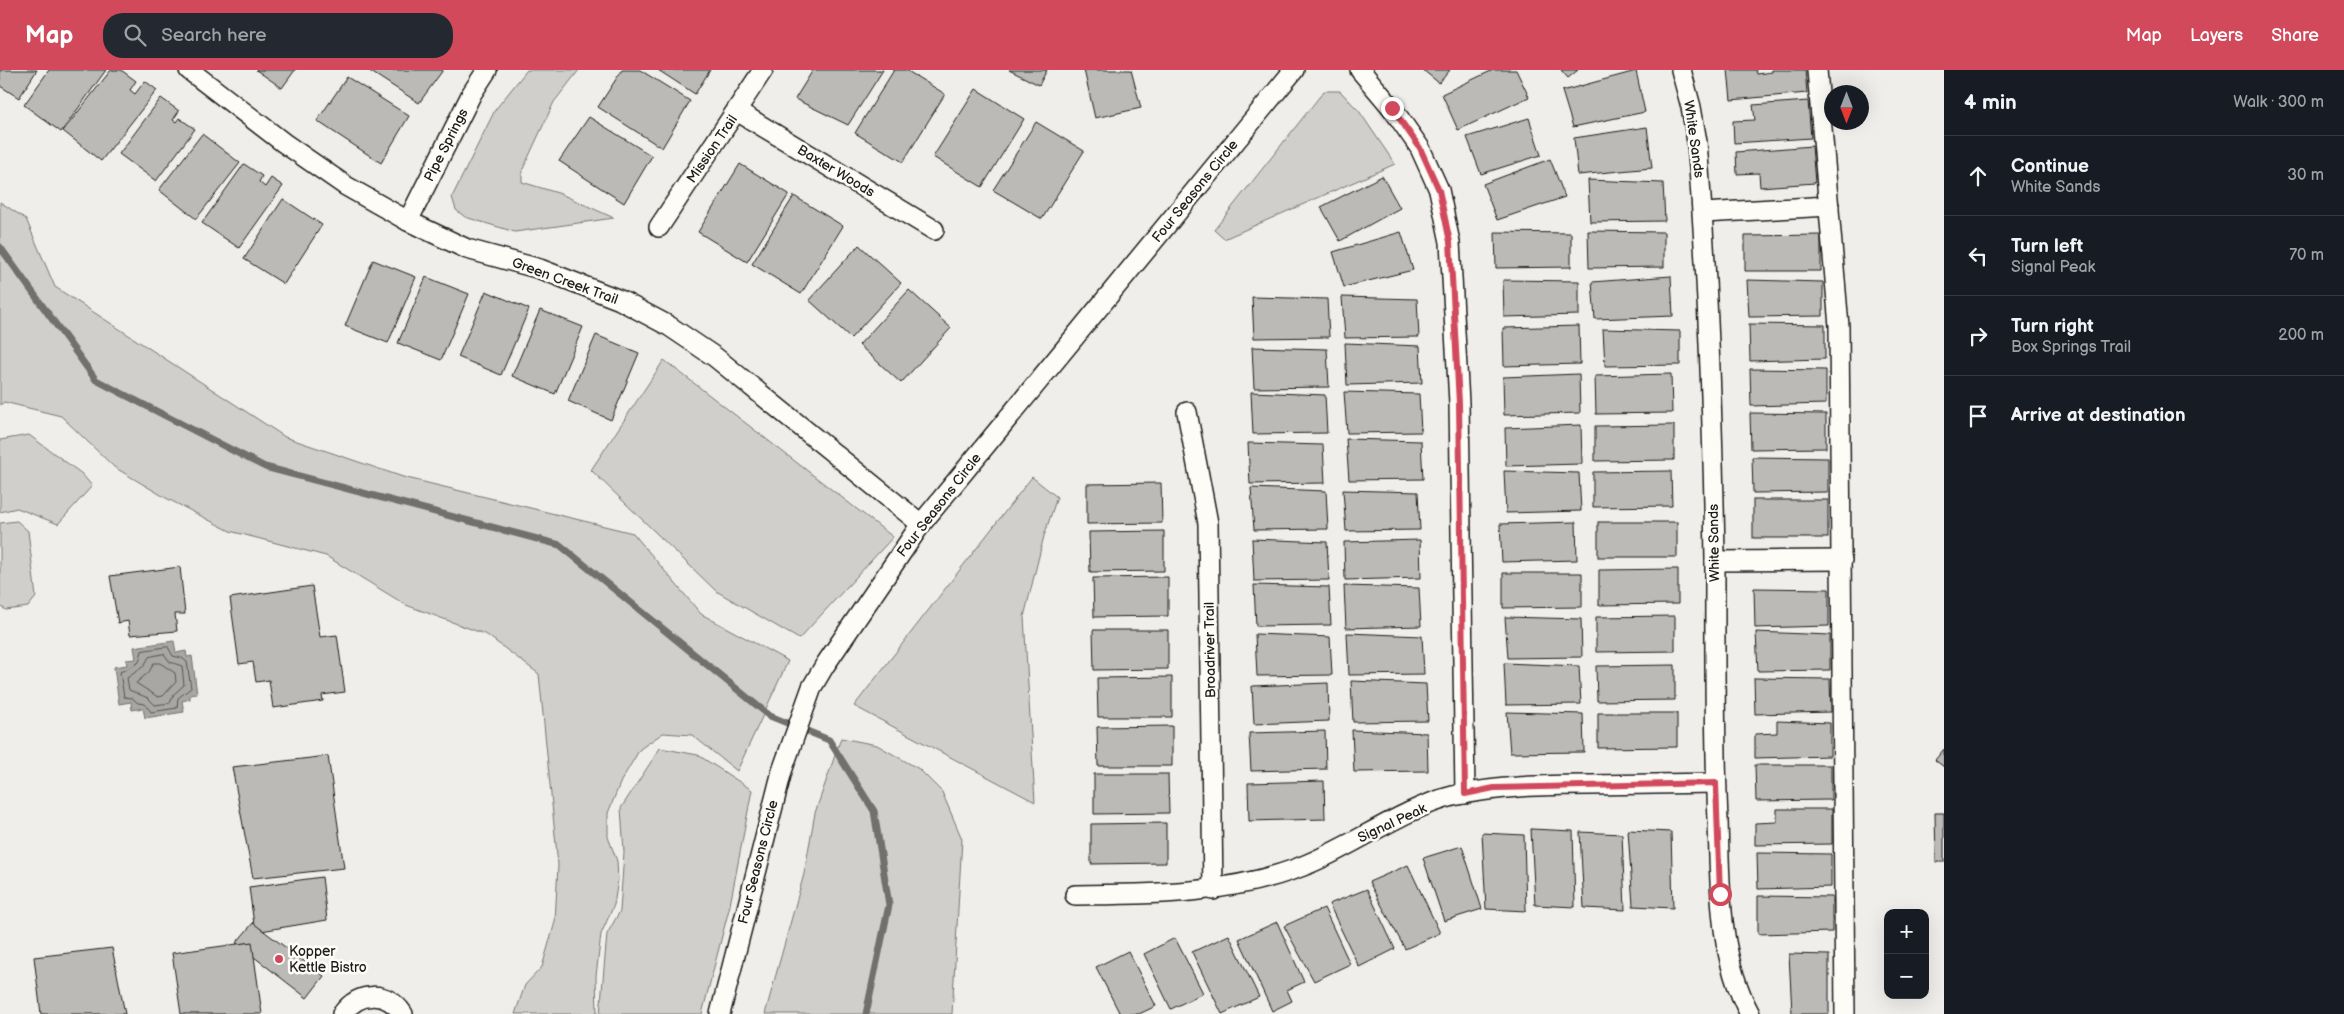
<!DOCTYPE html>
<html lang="en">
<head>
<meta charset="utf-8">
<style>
	:root { --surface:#171b24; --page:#242831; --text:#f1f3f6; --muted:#9ea1a6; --line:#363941; --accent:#d1495b }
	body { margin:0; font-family:"Balsamiq Sans",sans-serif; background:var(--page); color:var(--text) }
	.controls { position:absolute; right:15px; bottom:15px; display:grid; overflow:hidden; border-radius:10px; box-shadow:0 5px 20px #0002 }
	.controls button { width:45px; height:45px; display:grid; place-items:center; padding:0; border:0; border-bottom:1px solid var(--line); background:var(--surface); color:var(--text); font:25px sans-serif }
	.compass { position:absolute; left:1824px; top:15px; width:45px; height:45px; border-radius:50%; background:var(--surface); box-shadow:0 5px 20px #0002; rotate:180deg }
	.stop { position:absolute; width:15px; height:15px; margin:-11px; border:4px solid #d1495b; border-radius:50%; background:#fff }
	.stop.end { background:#d1495b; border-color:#fff; box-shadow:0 1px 5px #0008 }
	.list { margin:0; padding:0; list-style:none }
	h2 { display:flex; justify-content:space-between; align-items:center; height:65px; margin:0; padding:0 20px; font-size:21px }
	h2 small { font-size:16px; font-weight:400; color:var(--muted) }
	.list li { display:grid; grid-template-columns:32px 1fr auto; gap:15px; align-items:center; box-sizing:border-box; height:80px; padding:0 20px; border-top:1px solid var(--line) }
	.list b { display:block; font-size:19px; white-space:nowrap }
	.list p { margin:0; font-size:16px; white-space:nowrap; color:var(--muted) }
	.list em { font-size:16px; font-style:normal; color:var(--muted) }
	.icon { flex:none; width:28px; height:28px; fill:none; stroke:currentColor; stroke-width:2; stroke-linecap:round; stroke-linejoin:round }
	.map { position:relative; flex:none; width:1944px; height:944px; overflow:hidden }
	header { display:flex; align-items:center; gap:30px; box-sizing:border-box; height:70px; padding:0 25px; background:var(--accent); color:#fff }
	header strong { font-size:24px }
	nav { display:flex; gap:28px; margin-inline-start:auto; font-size:18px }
	.search { width:350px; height:45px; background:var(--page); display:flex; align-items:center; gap:12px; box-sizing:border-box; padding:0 18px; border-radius:20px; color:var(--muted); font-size:19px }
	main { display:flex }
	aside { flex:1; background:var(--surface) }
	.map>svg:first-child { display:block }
	.green { fill:#d0cfcc; stroke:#767674 }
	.water { fill:#a8a7a3; stroke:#706f6d }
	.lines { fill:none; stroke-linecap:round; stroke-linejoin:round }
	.shore { stroke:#545452; stroke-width:1 }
	.stream { stroke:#706f6d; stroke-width:7 }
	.building { fill:#bbbab6; stroke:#1c1c1c }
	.street-casing { stroke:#1c1c1c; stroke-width:22 }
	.street { stroke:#fdfcf7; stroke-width:19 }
	.route { stroke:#d1495b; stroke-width:6 }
	.poi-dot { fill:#d1495b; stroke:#fdfcf7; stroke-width:2 }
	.labels { text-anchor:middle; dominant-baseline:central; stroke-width:5; stroke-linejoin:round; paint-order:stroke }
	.street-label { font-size:14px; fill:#1c1c1c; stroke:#fdfcf7 }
	.poi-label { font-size:14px; fill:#1c1c1c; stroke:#fdfcf7; text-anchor:start }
</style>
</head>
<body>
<header>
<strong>Map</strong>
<div class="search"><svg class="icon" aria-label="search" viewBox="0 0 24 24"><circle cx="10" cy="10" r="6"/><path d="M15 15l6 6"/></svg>Search here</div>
<nav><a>Map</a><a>Layers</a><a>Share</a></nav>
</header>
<main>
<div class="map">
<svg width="1944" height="944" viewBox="0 0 1944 944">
	<rect width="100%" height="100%" fill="#f0eeea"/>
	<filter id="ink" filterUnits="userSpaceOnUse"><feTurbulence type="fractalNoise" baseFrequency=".02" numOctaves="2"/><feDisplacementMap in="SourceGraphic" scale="10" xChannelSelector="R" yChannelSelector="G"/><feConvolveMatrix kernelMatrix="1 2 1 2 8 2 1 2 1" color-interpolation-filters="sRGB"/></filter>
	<g filter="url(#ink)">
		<!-- green -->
		<g class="green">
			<polygon points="527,0 579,0 554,32 522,101 522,112 561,124 614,148 515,162 465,147 456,140 452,127 495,40"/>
			<polygon points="1324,21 1340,21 1359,41 1395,94 1224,169 1214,160"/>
			<polygon points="0,132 26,149 55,217 285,367 403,407 633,463 701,544 788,591 737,701 692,665 663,663 640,679 621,711 608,743 608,767 617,791 618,810 614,835 601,864 596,906 597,944 515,944 525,915 542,897 555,852 558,795 539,604 487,565 406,535 326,486 230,461 166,428 114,397 61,346 4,332 0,335"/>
			<polygon points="664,290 893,467 799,569 716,521 591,400"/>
			<polygon points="29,365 82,404 92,416 58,454 17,438 0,442 0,370"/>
			<polygon points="1032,407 1057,427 1044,466 1024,547 1035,732 854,636"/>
			<polygon points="17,451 28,461 36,527 28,537 6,540 0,536 0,453"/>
			<polygon points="841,668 877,675 919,699 942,722 962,769 952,944 765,944 804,804 815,743"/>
			<polygon points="660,678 698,685 752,720 730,835 702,944 600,944 607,864 620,841 624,782 621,738"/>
		</g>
		<!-- water -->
		<polygon class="water" points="174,571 176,583 186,581 187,587 192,586 197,624 190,625 190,629 182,631 184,642 145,648 143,638 132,640 131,632 119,634 114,597 127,595 126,590 136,589 134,577"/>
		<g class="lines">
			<!-- shore -->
			<g class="shore">
				<path d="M168 577 173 586 182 588 187 592 191 618 178 628 177 638 151 642 145 634 138 633 132 628 124 627 120 602C128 599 133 596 139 592L142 581Z"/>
				<polygon points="164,584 170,592 182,596 184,615 174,624 170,633 155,635 148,628 129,620 127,608 144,596 149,587"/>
				<polygon points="154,593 160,593 175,603 176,612 163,626 158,627 136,613 149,602"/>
			</g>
			<!-- stream -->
			<polyline class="stream" points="0,177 96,310 265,397 560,475 770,646 829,670 874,741 889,835 866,944"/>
		</g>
		<!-- building -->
		<g class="building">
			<polygon points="0,0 37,0 19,28 0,16"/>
			<polygon points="49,0 106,0 61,62 24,35"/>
			<polygon points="111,0 121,0 136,11 130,20 135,24 145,11 157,20 101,91 63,61"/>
			<polygon points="256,0 295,0 282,18"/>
			<polygon points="368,0 443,0 419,33"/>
			<polygon points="622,0 640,0 690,31 662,78 598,37"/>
			<polygon points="658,0 710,0 695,24"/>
			<polygon points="813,0 883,0 848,55 795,29"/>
			<polygon points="894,0 906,0 945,24 903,92 855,63"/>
			<polygon points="1009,0 1047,0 1039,15"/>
			<polygon points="1084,0 1131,0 1141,38 1095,48"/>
			<polygon points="1423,0 1450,0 1439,13"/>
			<polygon points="1493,0 1516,0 1529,27 1458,60 1442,24"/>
			<polygon points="1561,0 1578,0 1568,8"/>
			<polygon points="1728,0 1756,0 1757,4 1772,2 1772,0 1805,0 1807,23 1731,30"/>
			<polygon points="1636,1 1645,42 1573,57 1562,21"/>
			<polygon points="347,7 409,46 381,93 317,51"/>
			<polygon points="976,19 1024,49 982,117 933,87"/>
			<polygon points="161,28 179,41 173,50 176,52 179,48 195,59 156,111 119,84"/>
			<polygon points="1808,31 1811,68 1734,73 1733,51 1755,50 1753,35"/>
			<polygon points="589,47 652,86 624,133 559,91"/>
			<polygon points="1529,48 1541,85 1481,104 1467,67"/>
			<polygon points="1036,52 1084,81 1042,149 993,120"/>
			<polygon points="1647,57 1652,98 1578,105 1574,68"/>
			<polygon points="202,64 240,93 196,149 159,120"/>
			<polygon points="1812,76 1815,113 1760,117 1759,103 1737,104 1736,82"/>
			<polygon points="1550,89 1565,127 1497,150 1483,114"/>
			<polygon points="244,94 262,106 259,112 265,117 271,108 283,116 239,178 202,153"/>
			<polygon points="740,94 789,124 747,192 698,162"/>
			<polygon points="1382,106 1400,138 1340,171 1321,137"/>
			<polygon points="1588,110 1663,113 1665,151 1590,152"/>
			<polygon points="794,126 843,156 801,224 752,194"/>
			<polygon points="283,129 322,155 284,214 244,189"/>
			<polygon points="1588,161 1664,162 1664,197 1589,198"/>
			<polygon points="1401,162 1413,200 1344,217 1333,182"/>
			<polygon points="1495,162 1571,163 1571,197 1496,198"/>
			<polygon points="1821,165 1821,201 1745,201 1745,166"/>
			<polygon points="859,175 901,213 851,268 809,230"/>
			<polygon points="373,190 416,207 388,273 345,256"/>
			<polygon points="1671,206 1673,246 1595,249 1592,212"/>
			<polygon points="426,207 469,224 441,290 398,273"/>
			<polygon points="1503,210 1579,211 1579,245 1504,247"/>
			<polygon points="1747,210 1823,212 1823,246 1749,247"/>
			<polygon points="909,220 951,258 901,313 859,275"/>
			<polygon points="486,221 529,239 501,305 458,287"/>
			<polygon points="1252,227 1327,229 1329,267 1254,268"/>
			<polygon points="1342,227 1417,229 1419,267 1345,268"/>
			<polygon points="540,240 583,257 555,324 512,306"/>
			<polygon points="1749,254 1825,255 1825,289 1750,291"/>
			<polygon points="1579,256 1580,294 1504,296 1503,258"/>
			<polygon points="1603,259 1680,261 1680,295 1605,296"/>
			<polygon points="596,265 639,283 611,350 568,331"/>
			<polygon points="1345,273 1420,276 1422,313 1347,315"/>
			<polygon points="1252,277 1327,279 1329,317 1254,318"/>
			<polygon points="1750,299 1826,300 1826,334 1751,336"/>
			<polygon points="1579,304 1580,343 1504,345 1503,307"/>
			<polygon points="1671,304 1672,343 1596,344 1595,306"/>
			<polygon points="1251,322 1325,325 1327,363 1253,364"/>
			<polygon points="1344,322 1419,324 1421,362 1347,363"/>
			<polygon points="1750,343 1826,344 1826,378 1751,379"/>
			<polygon points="1581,355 1582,394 1506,396 1505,358"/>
			<polygon points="1674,355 1674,390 1595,391 1595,356"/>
			<polygon points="1346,369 1421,371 1423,409 1349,410"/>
			<polygon points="1248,373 1323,375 1325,413 1250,414"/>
			<polygon points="1752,387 1828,388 1828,422 1753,423"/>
			<polygon points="1504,401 1579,403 1581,441 1506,443"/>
			<polygon points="1671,401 1672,436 1593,437 1593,402"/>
			<polygon points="1161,413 1162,453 1087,454 1087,414"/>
			<polygon points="1251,418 1326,421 1328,459 1254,460"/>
			<polygon points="1343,420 1418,422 1420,460 1346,461"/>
			<rect x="1753" y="430" width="75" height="38"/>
			<polygon points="1576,452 1577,490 1502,492 1500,454"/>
			<rect x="1598" y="452" width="79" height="35"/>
			<polygon points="1164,461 1164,501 1090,502 1089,462"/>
			<polygon points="1252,469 1327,472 1329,510 1254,511"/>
			<polygon points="1420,470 1421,508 1345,510 1344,472"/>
			<polygon points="180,497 185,544 175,544 177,561 130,565 128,551 118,553 110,506"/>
			<polygon points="1678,499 1678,534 1599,535 1599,500"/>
			<polygon points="1503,503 1582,503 1582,537 1503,538"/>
			<polygon points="1168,507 1168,546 1094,547 1093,508"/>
			<polygon points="1254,515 1329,517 1331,555 1256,556"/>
			<polygon points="312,516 320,567 337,565 345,622 322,625 323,631 273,638 269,610 256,612 253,592 239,594 230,528"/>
			<polygon points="1344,516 1419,518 1421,556 1346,558"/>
			<polygon points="1754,518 1829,519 1829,556 1755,558"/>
			<polygon points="1675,546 1675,581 1596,582 1596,547"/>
			<polygon points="1505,547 1581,549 1582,587 1508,588"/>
			<polygon points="1093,560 1168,560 1168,599 1094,600"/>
			<polygon points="1756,562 1830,565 1830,600 1758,601"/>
			<polygon points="1347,563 1422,566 1424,604 1349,605"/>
			<polygon points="1255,564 1330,567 1332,605 1257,606"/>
			<polygon points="1504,593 1579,596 1581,634 1506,635"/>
			<polygon points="1675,595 1675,630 1597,631 1596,596"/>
			<polygon points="1172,607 1172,647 1098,647 1097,608"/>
			<polygon points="1754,608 1830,609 1831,642 1755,644"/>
			<polygon points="1351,611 1426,614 1428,651 1353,652"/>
			<polygon points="1328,613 1329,651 1254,654 1252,616"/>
			<polygon points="1507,642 1583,644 1584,682 1510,683"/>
			<polygon points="1598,643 1677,643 1677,677 1598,678"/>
			<polygon points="1777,651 1830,653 1830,686 1755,688 1755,664 1777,663"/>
			<polygon points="1172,656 1172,696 1098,696 1097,657"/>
			<polygon points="1352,660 1427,663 1428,701 1354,702"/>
			<polygon points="1325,661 1326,699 1251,701 1249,663"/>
			<polygon points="1944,679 1944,697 1935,690"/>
			<polygon points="328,686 344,798 253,808 232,697"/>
			<polygon points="1755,695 1831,695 1831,730 1756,731"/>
			<polygon points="1094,704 1168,704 1169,743 1094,744"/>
			<polygon points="1324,711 1325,749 1249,751 1248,713"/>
			<polygon points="1777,739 1832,739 1832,774 1755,775 1755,753 1777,752"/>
			<polygon points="1935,743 1944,743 1944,792 1936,792"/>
			<polygon points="1166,753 1166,793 1091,794 1091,754"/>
			<polygon points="1531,759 1573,761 1575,837 1535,835"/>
			<polygon points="1628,760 1671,762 1673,838 1633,836"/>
			<polygon points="1580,762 1622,764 1625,840 1584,838"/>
			<polygon points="1482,763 1524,765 1526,841 1486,839"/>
			<polygon points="1462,776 1482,839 1444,851 1423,788"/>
			<polygon points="1757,783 1831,784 1831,817 1758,819"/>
			<polygon points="1408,795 1440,863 1405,879 1369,812"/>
			<polygon points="322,807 327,850 255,862 249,817"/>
			<polygon points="1367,819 1395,879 1359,897 1329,834"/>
			<polygon points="1758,826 1832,827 1832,862 1758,864"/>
			<polygon points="1324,838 1350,894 1314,911 1284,856"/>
			<polygon points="1277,852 1304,912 1287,920 1292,931 1272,941 1239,869"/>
			<polygon points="253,853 324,906 307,928 236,873"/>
			<polygon points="1229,865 1259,927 1222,944 1192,882"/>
			<polygon points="1175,868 1203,923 1171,939 1144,884"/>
			<polygon points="252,872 262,944 181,944 172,883"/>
			<polygon points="112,878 125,944 41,944 34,887"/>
			<polygon points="1128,881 1156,936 1139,944 1120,944 1096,897"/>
			<polygon points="1789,884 1829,885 1829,944 1792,944"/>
		</g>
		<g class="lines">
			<!-- street casing -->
			<g class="street-casing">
				<g id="street">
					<polyline points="189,0 284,73 346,116 408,151 467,179 540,199 620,230 669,256 715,287 921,454"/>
					<polyline points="1360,0 1392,38 1420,78 1439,120 1450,172 1459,333 1465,724"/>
					<path d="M1681 0 1691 37 1697 72C1708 212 1713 351 1715 490 1715 577 1714 664 1718 750 1720 815 1718 885 1750 944"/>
					<polyline points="1817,0 1839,256 1845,944"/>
					<polyline points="737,41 934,160"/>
					<polyline points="1703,143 1829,136"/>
					<polyline points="408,151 472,23 487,0"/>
					<polyline points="659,157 763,0"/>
					<polyline points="1187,342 1208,453 1213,820"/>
					<polyline points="1715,491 1842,490"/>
					<path d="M1075 825C1150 824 1223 825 1295 799 1347 781 1400 739 1453 726 1498 716 1545 715 1592 715 1633 714 1675 714 1716 713"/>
					<path d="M342 944C359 921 387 920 403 944"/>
					<polyline points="720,944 782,701 812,617 825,595 921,454 1294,0"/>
				</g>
			</g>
			<!-- street -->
			<use href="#street" class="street"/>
		</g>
	</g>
	<g class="lines" filter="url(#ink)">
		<!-- route -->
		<polyline class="route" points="1392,38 1420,78 1439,120 1450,172 1459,333 1465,724 1494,718 1716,713 1720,824"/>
	</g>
	<!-- markers -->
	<circle class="poi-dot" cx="279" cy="889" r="5"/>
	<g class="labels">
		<!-- street labels -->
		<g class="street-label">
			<text transform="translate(1694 69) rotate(82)">White Sands</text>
			<text transform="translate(446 75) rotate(-63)">Pipe Springs</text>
			<text transform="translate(712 79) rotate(-56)">Mission Trail</text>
			<text transform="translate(836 101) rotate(31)">Baxter Woods</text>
			<text transform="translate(1195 121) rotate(-51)">Four Seasons Circle</text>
			<text transform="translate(565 211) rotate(20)">Green Creek Trail</text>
			<text transform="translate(939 435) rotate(-52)">Four Seasons Circle</text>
			<text transform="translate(1714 473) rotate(-91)">White Sands</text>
			<text transform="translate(1210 580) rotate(-91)">Broadriver Trail</text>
			<text transform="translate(1392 753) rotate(-25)">Signal Peak</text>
			<text transform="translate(758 792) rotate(-76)">Four Seasons Circle</text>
		</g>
		<!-- poi labels -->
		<g class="poi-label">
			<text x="289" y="881">Kopper<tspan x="289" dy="16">Kettle Bistro</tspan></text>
		</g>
	</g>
</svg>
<div class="controls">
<button>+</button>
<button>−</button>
</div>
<svg class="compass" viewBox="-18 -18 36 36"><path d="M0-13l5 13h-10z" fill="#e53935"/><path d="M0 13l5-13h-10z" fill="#9ea1a6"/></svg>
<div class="stop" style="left:1720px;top:824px"></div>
<div class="stop end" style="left:1392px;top:38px"></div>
</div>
<aside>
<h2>4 min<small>Walk · 300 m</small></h2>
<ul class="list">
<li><svg class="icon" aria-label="ahead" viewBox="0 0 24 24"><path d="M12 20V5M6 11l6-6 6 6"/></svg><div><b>Continue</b><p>White Sands</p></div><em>30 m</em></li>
<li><svg class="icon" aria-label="left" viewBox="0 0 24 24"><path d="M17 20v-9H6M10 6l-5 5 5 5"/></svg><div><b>Turn left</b><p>Signal Peak</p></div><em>70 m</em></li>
<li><svg class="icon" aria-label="right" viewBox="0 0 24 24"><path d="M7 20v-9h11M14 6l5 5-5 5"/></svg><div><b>Turn right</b><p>Box Springs Trail</p></div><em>200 m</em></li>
<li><svg class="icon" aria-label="arrive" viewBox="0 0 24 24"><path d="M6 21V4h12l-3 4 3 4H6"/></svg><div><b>Arrive at destination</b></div></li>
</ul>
</aside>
</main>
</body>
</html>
